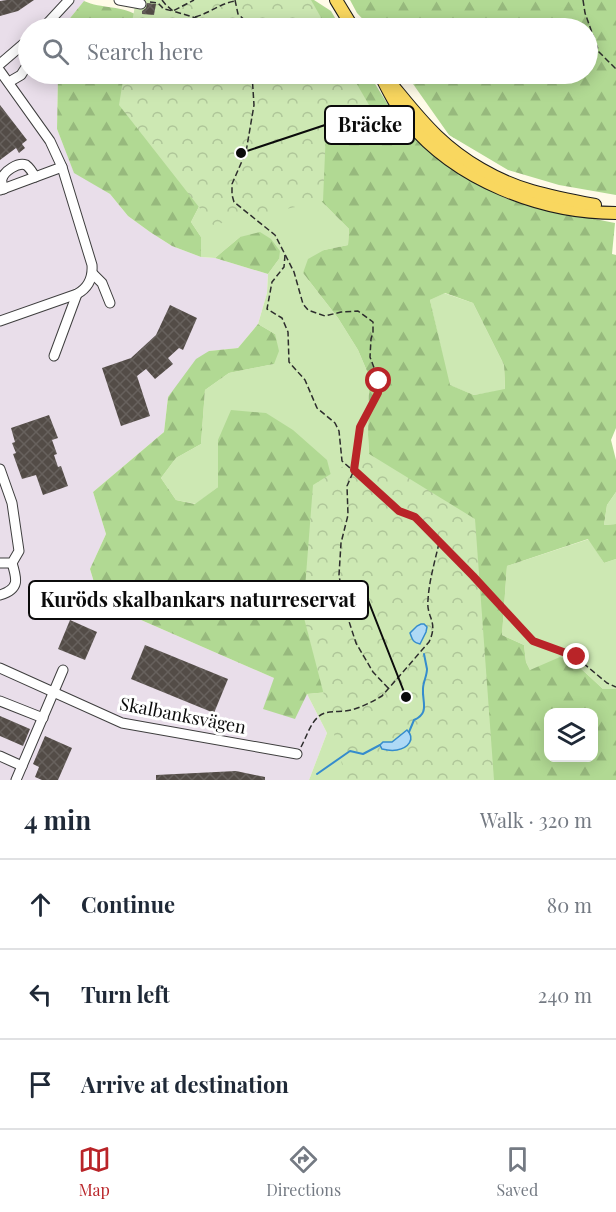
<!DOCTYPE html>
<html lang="en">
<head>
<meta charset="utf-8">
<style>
	:root { --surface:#fff; --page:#f2f2f3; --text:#1f2937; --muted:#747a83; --line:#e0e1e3; --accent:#b92428 }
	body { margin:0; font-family:"Playfair Display",serif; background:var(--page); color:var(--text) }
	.controls { position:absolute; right:18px; bottom:18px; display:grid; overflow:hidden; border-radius:12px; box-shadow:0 3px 15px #0003 }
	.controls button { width:54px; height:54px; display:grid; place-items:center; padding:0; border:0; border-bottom:2px solid var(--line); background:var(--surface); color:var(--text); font:30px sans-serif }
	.stop { position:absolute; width:18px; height:18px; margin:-14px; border:4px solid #b92428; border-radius:50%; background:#fff }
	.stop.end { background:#b92428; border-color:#fff; box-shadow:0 2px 6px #0008 }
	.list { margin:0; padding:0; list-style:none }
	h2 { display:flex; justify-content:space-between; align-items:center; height:78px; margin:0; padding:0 24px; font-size:26px }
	h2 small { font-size:20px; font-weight:400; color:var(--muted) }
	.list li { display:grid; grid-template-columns:39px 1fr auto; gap:18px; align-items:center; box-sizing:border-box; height:90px; padding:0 24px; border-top:2px solid var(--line) }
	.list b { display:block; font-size:22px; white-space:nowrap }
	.list em { font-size:20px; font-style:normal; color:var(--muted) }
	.icon { flex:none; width:33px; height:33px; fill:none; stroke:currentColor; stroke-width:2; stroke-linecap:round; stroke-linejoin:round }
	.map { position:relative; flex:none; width:616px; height:780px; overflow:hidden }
	.search { position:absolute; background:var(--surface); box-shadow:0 3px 15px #0003; left:18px; right:18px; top:18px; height:66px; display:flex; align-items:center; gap:15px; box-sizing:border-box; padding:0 21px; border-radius:33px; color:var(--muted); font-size:22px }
	.sheet { height:348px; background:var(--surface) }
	nav { display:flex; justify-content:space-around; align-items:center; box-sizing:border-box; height:84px; border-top:2px solid var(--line); background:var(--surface); font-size:16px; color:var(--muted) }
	nav a { display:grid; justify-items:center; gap:3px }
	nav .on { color:var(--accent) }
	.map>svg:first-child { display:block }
	.industrial { fill:#e9deea }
	.grass { fill:#cde8b3 }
	.forest { fill:url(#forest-firs); fill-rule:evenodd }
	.park { fill:url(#park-crowns) }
	.water { fill:#aed9f6; stroke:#358ccd; stroke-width:1.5 }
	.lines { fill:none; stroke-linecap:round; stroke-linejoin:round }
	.stream { stroke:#358ccd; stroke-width:2 }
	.building { fill:url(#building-cross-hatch) }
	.minor-casing { stroke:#3e3e3e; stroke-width:11 }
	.major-casing { stroke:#1c1c1c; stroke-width:14 }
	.path { stroke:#2d2d2d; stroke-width:1.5; stroke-dasharray:6 3; stroke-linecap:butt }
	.minor { stroke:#fff; stroke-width:9 }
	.major { stroke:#f9d75f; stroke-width:12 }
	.route { stroke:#b92428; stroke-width:8 }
	.labels { text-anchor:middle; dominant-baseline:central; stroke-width:6; stroke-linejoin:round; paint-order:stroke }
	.street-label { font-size:18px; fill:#0b0b0b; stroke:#fff }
	.leader { fill:none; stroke:#0b0b0b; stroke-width:2 }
	.callout-dot { fill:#0b0b0b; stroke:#fff; stroke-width:2 }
	.callout { fill:#fff; stroke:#0b0b0b; stroke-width:2 }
	.callout-label { font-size:20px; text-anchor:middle; font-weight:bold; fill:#0b0b0b }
</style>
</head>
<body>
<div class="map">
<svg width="616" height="780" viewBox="0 0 616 780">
	<defs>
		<pattern id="forest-firs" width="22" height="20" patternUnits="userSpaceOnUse" patternTransform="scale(1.5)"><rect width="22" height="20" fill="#b1d993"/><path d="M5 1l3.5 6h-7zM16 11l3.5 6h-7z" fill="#97b97d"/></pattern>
		<pattern id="park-crowns" width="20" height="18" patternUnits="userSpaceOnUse" patternTransform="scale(1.5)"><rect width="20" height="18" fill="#cde8b3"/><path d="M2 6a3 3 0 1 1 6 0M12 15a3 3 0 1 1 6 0" fill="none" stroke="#afc699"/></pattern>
		<pattern id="building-cross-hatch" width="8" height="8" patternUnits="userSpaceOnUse" patternTransform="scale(1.5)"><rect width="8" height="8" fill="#534c47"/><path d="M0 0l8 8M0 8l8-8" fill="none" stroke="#67615d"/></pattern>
	</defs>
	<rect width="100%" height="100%" fill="#fffbe8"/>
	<!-- industrial -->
	<polygon class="industrial" points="0,0 85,0 62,28 28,28 28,74 58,74 57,129 74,172 110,194 128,216 150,232 172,246 201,257 215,258 268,274 267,293 258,324 238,348 209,351 168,397 164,432 93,492 106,534 90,569 96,589 109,606 274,678 307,694 327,733 309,780 0,780"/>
	<!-- grass -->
	<g class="grass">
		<polygon points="307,74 323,203 349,229 348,245 324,250 303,273 338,318 358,350 369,376 368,435 370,471 454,780 309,780 327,733 307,694 350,690 218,440 218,487 196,504 176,500 161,478 176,458 201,444 205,390 229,373 274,364 275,334 258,324 267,293 268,274 279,259 240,237 215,258 201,257 201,237 191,222 206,193"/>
		<polygon points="444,293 473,303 504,365 505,390 474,395 449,385 430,300"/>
		<polygon points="616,492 616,524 604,525 607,505"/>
		<polygon points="589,539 604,563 616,559 616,689 603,689 576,664 530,670 526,662 524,645 502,635 507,566"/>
	</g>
	<!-- forest -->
	<g class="forest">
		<polygon points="278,0 314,0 331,11 341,28 287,28"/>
		<polygon points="350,0 616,0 616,195 559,185 508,170 449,135 406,74 588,74 588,28 371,28 357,13"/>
		<path d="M84 1C101 9 123 5 140 17 143 19 146 25 148 28H62Z"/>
		<polygon points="58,74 210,74 206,193 191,222 201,237 201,257 172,246 150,232 128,216 110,194 74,173 57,129"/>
		<path d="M307 74H369L398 121 432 153 465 176 505 198 534 207 615 223 612 254 616 255V428L611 440 616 460V492L607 505 604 525 616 524V559L604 563 588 539 507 566 502 635 524 645 526 662 530 670 560 657 576 664 603 689H616V780H454L370 471 368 435 369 376 358 350 338 318 303 273 308 259 324 250 348 245 349 229 323 203 303 173ZM445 293 473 303 504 365 505 389 474 395 450 385 430 300ZM548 712H594V758H548Z"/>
		<polygon points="260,232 271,239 280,251 279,259 268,274 215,258 240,237"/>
		<polygon points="258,324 275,334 279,351 274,364 229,373 205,390 201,444 176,458 161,478 176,500 195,504 218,487 218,440 231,410 266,413 293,430 327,460 337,499 350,690 307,694 295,719 263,709 274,678 109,606 96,589 90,569 106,534 93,492 164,432 168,397 196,359 209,351 238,348"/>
	</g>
	<!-- park -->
	<g class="park">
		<polygon points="136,0 311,0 327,28 131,28"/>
		<polygon points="124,74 351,74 369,105 327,106 323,201 213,225 119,105"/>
		<polygon points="366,452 475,519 494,780 346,780 303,614 313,485"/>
	</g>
	<!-- water -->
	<g class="water">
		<path d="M421 624H424L427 627 426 632 420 644C413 643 412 639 410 633L417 626Z"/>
		<path d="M407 730C416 739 408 748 397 750 392 751 386 750 382 749L380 745 383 742H392Z"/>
	</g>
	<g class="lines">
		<!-- stream -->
		<g class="stream">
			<path d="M409 732 414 720C430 713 422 702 423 689 423 682 427 676 427 669 426 664 425 659 424 654"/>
			<polyline points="317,774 350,751 363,754 380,745"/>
		</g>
	</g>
	<!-- building -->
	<g class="building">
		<polygon points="7,0 34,0 18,11 0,16 0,1"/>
		<polygon points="147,3 156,4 154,15 142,14 142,11 146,8"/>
		<polygon points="0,105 27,140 22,144 25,148 19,153 16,148 0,160"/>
		<polygon points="170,305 197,318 183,350 179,348 168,358 173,364 155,379 146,369 137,376 150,416 121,426 102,368 131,358 156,335"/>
		<polygon points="49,415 58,438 52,440 57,454 54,455 58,467 61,466 68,486 43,495 36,475 22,479 13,454 16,453 12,443 15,442 11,428"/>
		<polygon points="70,620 97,632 85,660 58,649"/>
		<polygon points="145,645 228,679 214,713 131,679"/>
		<polygon points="0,716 30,729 23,746 0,736"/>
		<polygon points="45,736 72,748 58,780 42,780 35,777 39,767 33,764"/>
		<polygon points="236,771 265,777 265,780 156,780 156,775"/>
	</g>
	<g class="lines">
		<!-- minor casing -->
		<g class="minor-casing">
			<g id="minor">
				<polyline points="119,0 141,4"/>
				<polyline points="43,28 69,0"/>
				<polyline points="0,64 28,40"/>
				<path d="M0 71 50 141 62 167 92 265C93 279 88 288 77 294L0 321"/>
				<polyline points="9,82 21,75 28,64"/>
				<path d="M4 189C3 185 1 183 2 179 4 171 18 162 26 165 30 168 33 173 35 177"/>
				<polyline points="0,190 62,167"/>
				<polyline points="93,274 102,283 110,303"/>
				<polyline points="54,356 77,294"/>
				<polyline points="0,469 12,503 19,551 12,563 0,563"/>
				<path d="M0 595C20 589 17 579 12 563"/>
				<polyline points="0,668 122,723 297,754"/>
				<polyline points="0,701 43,718"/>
				<polyline points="0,756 22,766"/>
				<polyline points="16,780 63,670"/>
			</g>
		</g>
		<!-- major casing -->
		<g class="major-casing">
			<g id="major">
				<polyline points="336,0 353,28"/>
				<path d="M380 74C388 90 396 107 408 121 456 180 541 213 616 213"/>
				<path d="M388 80C404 99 419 119 437 136 463 161 497 181 532 191 553 197 574 201 595 205"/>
			</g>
		</g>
		<!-- path -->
		<g class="path">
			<polyline points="162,0 166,5 173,11 229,28"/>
			<polyline points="235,0 238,14 249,24 249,28"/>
			<polyline points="583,0 585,13 599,52 616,69"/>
			<polyline points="150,2 158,3 164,9 173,11 194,0"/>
			<path d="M195 17C210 13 221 3 235 1"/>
			<polyline points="252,74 254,105 246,152 232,184 232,195 234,202 275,235 294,272 303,304 308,310 325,316 341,312 358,311 373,322 373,332 371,339 370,357 379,381 378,393 360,427 354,470 347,486 348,515 341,543 339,575 344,606 356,643 373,672 389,689"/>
			<polyline points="285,255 284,267 272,282 267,309 282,318 288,332 289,362 305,380 317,408 335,423 339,431 342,461 399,511 415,517 473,576 533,641 577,658 607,683 616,687"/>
			<path d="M301 747C306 738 310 724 318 717 326 709 340 713 351 710 362 707 372 702 382 696L429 642C439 621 426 618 428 600 429 581 435 561 439 543"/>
		</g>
		<!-- minor -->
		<use href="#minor" class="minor"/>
		<!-- major -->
		<use href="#major" class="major"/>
	</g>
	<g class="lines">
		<!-- route -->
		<polyline class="route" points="379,381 378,393 360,427 354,470 399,511 415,517 473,576 533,641 577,657"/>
	</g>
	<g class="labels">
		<!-- street labels -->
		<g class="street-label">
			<text transform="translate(183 715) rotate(11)">Skalbanksvägen</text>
		</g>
	</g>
	<!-- callouts -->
	<path class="leader" d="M241 153L325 125M406 697L368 600"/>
	<g class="callout-dot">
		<circle cx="241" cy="153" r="6"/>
		<circle cx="406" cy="697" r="6"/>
	</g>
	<g class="callout">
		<rect x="325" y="106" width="89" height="38" rx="6"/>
		<rect x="29" y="581" width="339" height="38" rx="6"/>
	</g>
	<g class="callout-label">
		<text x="370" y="132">Bräcke</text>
		<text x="198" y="607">Kuröds skalbankars naturreservat</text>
	</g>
</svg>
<div class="controls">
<button><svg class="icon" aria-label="layers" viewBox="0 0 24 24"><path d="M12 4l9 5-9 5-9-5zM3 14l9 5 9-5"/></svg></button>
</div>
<div class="stop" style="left:379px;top:381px"></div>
<div class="stop end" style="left:577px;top:657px"></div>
<div class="search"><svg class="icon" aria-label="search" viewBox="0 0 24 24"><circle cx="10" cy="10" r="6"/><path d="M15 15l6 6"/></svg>Search here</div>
</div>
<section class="sheet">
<h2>4 min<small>Walk · 320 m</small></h2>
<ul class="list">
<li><svg class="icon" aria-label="ahead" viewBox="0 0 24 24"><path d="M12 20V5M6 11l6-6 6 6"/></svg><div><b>Continue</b></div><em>80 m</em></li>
<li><svg class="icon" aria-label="left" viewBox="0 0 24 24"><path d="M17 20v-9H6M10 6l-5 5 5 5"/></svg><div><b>Turn left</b></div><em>240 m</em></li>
<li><svg class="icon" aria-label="arrive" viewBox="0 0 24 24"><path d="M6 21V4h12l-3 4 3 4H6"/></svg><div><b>Arrive at destination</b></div></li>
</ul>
</section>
<nav>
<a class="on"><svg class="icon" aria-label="map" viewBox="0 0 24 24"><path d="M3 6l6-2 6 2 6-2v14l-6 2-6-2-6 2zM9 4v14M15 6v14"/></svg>Map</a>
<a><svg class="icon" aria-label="directions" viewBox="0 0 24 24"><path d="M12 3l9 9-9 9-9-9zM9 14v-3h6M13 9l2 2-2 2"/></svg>Directions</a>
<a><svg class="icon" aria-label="saved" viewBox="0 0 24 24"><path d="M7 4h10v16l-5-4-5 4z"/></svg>Saved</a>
</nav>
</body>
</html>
